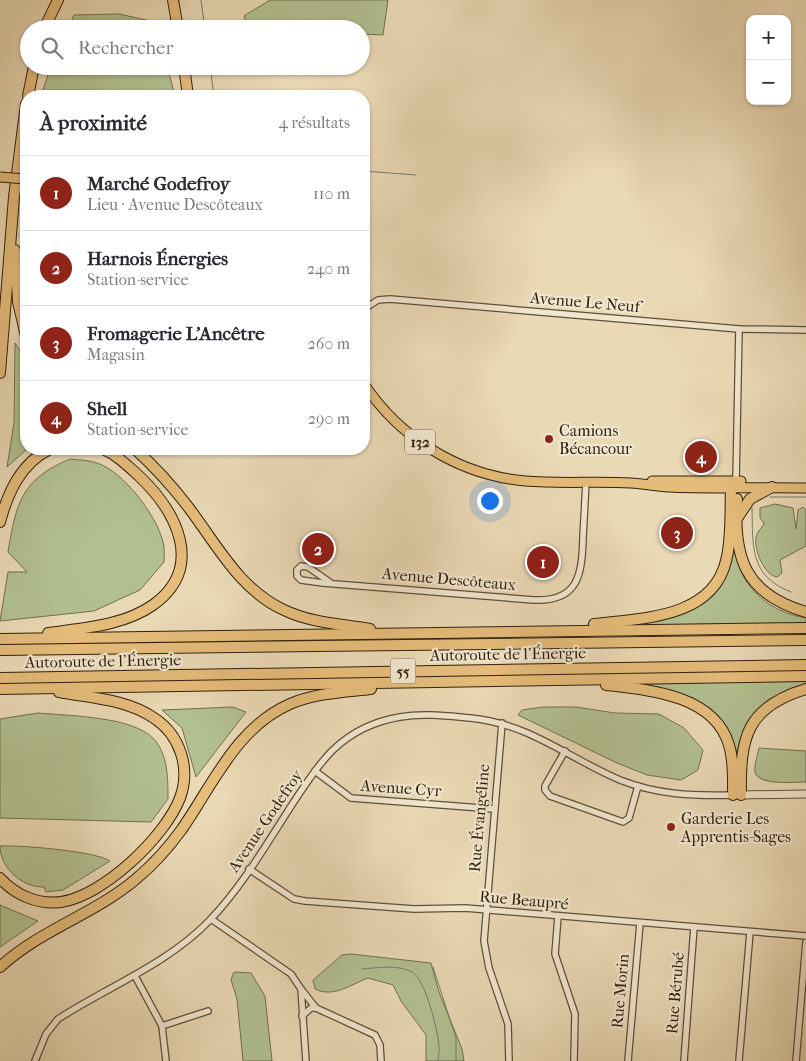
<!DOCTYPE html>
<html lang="fr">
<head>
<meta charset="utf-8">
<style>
	:root { --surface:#fff; --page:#f2f2f3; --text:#2b2b33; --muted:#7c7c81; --line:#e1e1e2; --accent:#8f2418 }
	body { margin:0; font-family:"IM FELL French Canon",serif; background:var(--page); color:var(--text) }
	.controls { position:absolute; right:15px; top:15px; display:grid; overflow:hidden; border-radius:10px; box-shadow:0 1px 4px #0004 }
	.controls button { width:45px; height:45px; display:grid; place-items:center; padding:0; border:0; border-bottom:1px solid var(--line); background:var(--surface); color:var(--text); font:25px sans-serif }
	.you { position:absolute; left:489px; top:500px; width:18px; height:18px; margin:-12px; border:4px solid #fff; border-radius:50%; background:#1a73e8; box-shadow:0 0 0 8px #1a73e833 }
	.badge { display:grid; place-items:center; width:32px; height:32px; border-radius:50%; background:var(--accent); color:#fff; font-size:16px; font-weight:700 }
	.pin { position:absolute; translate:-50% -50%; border:2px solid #fff; box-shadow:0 1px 5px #0006 }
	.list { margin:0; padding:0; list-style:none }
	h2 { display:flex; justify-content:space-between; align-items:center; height:65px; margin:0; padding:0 20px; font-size:21px }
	h2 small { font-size:16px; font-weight:400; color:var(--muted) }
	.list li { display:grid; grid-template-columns:32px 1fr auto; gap:15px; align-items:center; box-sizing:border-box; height:75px; padding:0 20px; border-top:1px solid var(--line) }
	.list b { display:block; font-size:19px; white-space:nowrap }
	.list p { margin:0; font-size:16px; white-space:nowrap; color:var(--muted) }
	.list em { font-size:16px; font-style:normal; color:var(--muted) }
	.icon { flex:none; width:28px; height:28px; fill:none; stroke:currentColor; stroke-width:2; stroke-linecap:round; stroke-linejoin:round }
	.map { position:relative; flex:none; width:806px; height:1061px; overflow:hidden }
	.search { position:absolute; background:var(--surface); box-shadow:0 1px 4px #0004; left:20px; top:20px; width:350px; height:55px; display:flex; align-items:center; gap:12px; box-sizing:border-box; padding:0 18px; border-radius:28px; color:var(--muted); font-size:19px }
	.panel { position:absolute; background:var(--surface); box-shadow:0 1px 4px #0004; left:20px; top:90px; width:350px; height:365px; border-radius:20px }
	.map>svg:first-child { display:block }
	.green { fill:#b2c091; stroke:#727050 }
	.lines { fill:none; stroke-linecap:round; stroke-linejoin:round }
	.stream { stroke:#727b75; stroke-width:1 }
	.minor-casing { stroke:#5f4f38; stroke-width:8 }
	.tertiary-casing { stroke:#5f4f38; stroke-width:9 }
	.primary-casing { stroke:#31210e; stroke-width:11 }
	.motorway-casing { stroke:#31210e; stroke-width:12 }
	.minor { stroke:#f1e6cf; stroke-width:5.5 }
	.tertiary { stroke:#f1e6cf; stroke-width:7 }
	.primary { stroke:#e5bc7a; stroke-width:9 }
	.motorway { stroke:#e5bc7a; stroke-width:10 }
	.primary-bridge-casing { stroke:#31210e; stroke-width:11; stroke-linecap:butt }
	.primary-bridge { stroke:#e5bc7a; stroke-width:9 }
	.poi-dot { fill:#8f2418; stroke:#f1e6cf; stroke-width:2 }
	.labels { text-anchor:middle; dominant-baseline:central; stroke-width:4.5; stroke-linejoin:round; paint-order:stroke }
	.shield { fill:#f1e6cf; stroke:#6b5c48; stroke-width:1 }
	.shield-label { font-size:15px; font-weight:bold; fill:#31210e }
	.street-label { font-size:16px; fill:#31210e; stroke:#f1e6cf }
	.poi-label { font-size:16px; fill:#31210e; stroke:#f1e6cf; text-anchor:start }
</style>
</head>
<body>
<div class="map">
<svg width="806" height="1061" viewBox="0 0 806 1061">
	<rect width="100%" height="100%" fill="#ead9b5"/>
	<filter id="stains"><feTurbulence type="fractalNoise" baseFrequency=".004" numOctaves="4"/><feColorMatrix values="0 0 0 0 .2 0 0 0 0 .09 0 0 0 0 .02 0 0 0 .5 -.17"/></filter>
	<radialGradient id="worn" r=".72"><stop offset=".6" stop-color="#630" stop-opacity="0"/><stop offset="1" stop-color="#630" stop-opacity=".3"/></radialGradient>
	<!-- green -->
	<g class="green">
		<polygon points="270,0 388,0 383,35 361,34 361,29 249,29 244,16"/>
		<polygon points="119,14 155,22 157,29 68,29 74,15"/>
		<polygon points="51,66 167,66 175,96 41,96"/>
		<polygon points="15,343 26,360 27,449 7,467 14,423"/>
		<path d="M70 459C78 460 89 460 97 463 123 471 157 516 163 542 165 548 164 555 164 562L140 590 94 611 0 621 8 572H27L8 552C16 504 21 479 70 459Z"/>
		<path d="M775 504 793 508 796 529 798 510 803 507 806 510V546L780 560 782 573 777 577C764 575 754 550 756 537 757 531 762 529 764 523L760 518V508Z"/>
		<path d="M733 548 735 550C740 587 769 612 806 618V623L647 625V622L696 605Z"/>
		<polygon points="806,680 806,685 768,700 748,723 736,752 729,733 718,719 643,684"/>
		<polygon points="233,707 246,712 196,777 182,728 162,710"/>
		<polygon points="543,707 576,707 615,713 659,714 684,728 703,750 698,770 681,780 647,775 617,763 518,715 522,710"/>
		<path d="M38 713C69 716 132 716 154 739 168 755 168 779 168 799L151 822 0 818V719Z"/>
		<path d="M759 748 806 751V782C794 782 756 786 755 771 754 765 758 754 759 748Z"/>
		<path d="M0 846C20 845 95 851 110 861L63 890 46 892 44 887C23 888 0 868 0 846Z"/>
		<polygon points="0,905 38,921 0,947"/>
		<path d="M351 954 431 963 439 992 462 1049 464 1061H426V1035L401 1001 393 985 368 978C350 985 333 998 315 989L313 980 342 955Z"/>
		<polygon points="234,972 251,973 265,996 272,1061 243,1061 237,999 231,980"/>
	</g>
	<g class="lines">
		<!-- stream -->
		<g class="stream">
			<polyline points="201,0 205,29"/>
			<polyline points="210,66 214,96"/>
			<polyline points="364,171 416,175"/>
			<polyline points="770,497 806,497"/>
			<path d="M752 508C753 546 749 576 791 592"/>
			<polyline points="433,967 456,1038 456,1061"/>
			<path d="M362 969C378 968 397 964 412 972 425 978 438 1031 439 1046 440 1050 438 1056 438 1061"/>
		</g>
		<!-- minor casing -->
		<g class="minor-casing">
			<g id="minor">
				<polyline points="364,309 378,300 390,299 739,329 806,330"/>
				<polyline points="736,481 739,329"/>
				<path d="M331 583 308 567 301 566 297 570V576L301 580 323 583 534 600C579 602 582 574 583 537 584 519 585 501 586 482"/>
				<polyline points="502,723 484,941 489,968 508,1024 509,1061"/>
				<polyline points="565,751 545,786 545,790 550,796 623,822 629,818 638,786"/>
				<polyline points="315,771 351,798 494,809"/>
				<polyline points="249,869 294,899 305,901 414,909 465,908 806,936"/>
				<polyline points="558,916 555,954 575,1014 574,1061"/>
				<polyline points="211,919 291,974 301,989"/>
				<polyline points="135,976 162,1026 166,1061"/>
				<polyline points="302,1016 311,1008 316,1008 375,1035 380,1045 381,1061"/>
				<polyline points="162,1026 208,1011"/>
				<path d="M35 1061 46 1034 58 1019C109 986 166 965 209 921 245 884 271 836 299 794 310 778 320 762 334 749 352 732 376 721 400 717 423 713 447 716 470 718 531 724 566 757 620 780 658 795 693 796 733 795"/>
				<polyline points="306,1061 301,989 316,1008"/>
				<polyline points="628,1061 640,923"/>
				<polyline points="684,1061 694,927"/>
				<polyline points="739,1061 750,932"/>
				<polyline points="796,1061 806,942"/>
			</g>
		</g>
		<!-- tertiary casing -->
		<g class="tertiary-casing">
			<polyline id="tertiary" points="738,795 806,794"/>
		</g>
		<!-- primary casing -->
		<g class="primary-casing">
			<g id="primary">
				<path d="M364 384C400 438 459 475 525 481 560 484 596 481 631 483 644 484 656 486 669 487 715 489 760 487 806 488"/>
				<polyline points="652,481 741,481"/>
			</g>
		</g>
		<!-- motorway casing -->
		<g class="motorway-casing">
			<g id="motorway">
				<polyline points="173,0 178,29"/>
				<polyline points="44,29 58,0"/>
				<polyline points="184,66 188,96"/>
				<polyline points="28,96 34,66"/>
				<polyline points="15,250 18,302 26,336"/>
				<polyline points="0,373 14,197 26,104"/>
				<path d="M135 449C155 467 173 487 189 508 217 545 240 590 284 610 311 623 341 624 370 629"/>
				<path d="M737 499C733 558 745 594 806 612"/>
				<polyline points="738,517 750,499 772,487"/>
				<path d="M0 522C8 492 21 463 50 449"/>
				<path d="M594 624C641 618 712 619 726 561 732 538 730 512 731 488L736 481"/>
				<path d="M48 633C83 628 123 626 153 605 206 567 176 511 139 476 128 466 117 455 103 449"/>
				<polyline points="0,639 806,628"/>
				<polyline points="0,650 806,640"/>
				<polyline points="0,678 806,665"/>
				<path d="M606 685C650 690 714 695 729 745 734 761 733 779 733 795"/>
				<polyline points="0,689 806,676"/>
				<path d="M741 795C740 738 746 707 806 689"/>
				<path d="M0 878C15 895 38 905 61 902 103 896 165 837 180 798 191 768 180 735 154 718 126 699 91 698 59 692"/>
				<path d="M0 967C40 930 95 914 136 879 154 864 169 847 182 829 213 784 237 727 290 704 315 693 344 692 371 689"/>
			</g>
		</g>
		<!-- minor -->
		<use href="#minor" class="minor"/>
		<!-- tertiary -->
		<use href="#tertiary" class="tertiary"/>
		<!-- primary -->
		<use href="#primary" class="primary"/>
		<!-- motorway -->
		<use href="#motorway" class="motorway"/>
		<!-- primary-bridge casing -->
		<g class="primary-bridge-casing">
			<polyline id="primary-bridge" points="0,177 26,179"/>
		</g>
		<!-- primary-bridge -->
		<use href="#primary-bridge" class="primary-bridge"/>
	</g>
	<!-- markers -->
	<g class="poi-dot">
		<circle cx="549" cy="439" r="5"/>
		<circle cx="671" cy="827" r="5"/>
	</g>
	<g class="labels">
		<!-- shield labels -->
		<g class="shield">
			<rect x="405" y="429.5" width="30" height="25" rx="4"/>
			<rect x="390.5" y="658.5" width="25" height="25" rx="4"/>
		</g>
		<g class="shield-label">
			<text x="420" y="442">132</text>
			<text x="403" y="671">55</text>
		</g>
		<!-- street labels -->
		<g class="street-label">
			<text transform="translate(585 302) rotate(5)">Avenue Le Neuf</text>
			<text transform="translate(449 579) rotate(5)">Avenue Descôteaux</text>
			<text transform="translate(508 654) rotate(-1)">Autoroute de l'Énergie</text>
			<text transform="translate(103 661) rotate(-1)">Autoroute de l'Énergie</text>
			<text transform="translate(401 788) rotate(4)">Avenue Cyr</text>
			<text transform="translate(479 818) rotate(-85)">Rue Évangéline</text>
			<text transform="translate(265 821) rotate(-56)">Avenue Godefroy</text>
			<text transform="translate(524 900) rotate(5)">Rue Beaupré</text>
			<text transform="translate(620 991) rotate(-85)">Rue Morin</text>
			<text transform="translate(675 993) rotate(-85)">Rue Bérubé</text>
		</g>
		<!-- poi labels -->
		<g class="poi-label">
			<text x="559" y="430">Camions<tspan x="559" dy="18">Bécancour</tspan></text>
			<text x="681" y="818">Garderie Les<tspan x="681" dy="18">Apprentis-Sages</tspan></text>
		</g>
	</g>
	<rect width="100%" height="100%" filter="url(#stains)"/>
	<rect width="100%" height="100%" fill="url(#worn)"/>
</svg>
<div class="controls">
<button>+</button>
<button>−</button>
</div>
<div class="you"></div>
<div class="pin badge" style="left:543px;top:562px">1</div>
<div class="pin badge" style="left:318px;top:549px">2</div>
<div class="pin badge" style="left:677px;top:533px">3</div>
<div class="pin badge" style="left:701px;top:457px">4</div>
<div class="search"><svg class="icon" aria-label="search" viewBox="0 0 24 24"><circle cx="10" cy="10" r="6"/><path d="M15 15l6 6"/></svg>Rechercher</div>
<section class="panel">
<h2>À proximité<small>4 résultats</small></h2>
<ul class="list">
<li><span class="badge">1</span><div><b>Marché Godefroy</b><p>Lieu · Avenue Descôteaux</p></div><em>110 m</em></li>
<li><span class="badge">2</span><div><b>Harnois Énergies</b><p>Station-service</p></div><em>240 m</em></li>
<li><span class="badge">3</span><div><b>Fromagerie L'Ancêtre</b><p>Magasin</p></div><em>260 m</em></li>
<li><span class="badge">4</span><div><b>Shell</b><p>Station-service</p></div><em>290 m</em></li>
</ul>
</section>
</div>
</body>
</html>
